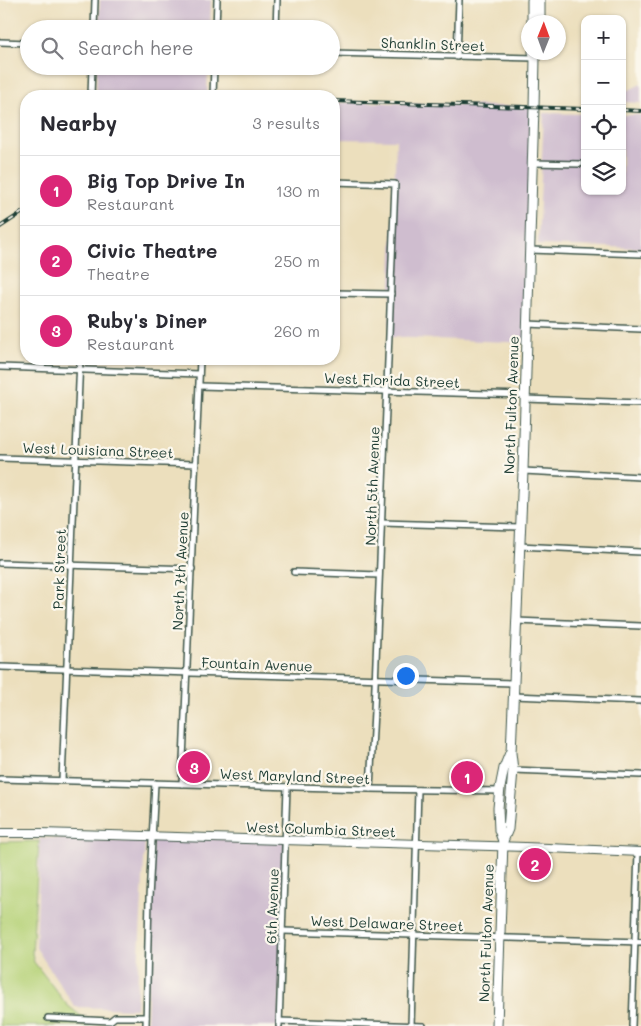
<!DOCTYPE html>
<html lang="en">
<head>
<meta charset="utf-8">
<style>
	:root { --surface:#fff; --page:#f2f2f3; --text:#2b2b33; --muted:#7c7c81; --line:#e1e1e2; --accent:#db2777 }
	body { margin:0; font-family:Mali,sans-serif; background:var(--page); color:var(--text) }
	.controls { position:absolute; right:15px; top:15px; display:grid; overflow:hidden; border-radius:10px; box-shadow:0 1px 4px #0004 }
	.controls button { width:45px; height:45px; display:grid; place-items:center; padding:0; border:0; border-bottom:1px solid var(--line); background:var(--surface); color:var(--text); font:25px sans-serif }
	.compass { position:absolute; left:521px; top:15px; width:45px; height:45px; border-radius:50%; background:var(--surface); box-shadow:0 1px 4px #0004; rotate:1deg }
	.you { position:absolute; left:405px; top:675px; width:18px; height:18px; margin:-12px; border:4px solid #fff; border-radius:50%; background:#1a73e8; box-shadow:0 0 0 8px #1a73e833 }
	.badge { display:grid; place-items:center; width:32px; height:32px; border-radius:50%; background:var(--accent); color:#fff; font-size:16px; font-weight:700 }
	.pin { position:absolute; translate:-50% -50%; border:2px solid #fff; box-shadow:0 1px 5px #0006 }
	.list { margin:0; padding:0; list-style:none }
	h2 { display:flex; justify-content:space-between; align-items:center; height:65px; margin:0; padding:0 20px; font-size:21px }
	h2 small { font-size:16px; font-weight:400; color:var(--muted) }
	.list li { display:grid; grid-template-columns:32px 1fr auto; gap:15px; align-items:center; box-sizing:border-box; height:70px; padding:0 20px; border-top:1px solid var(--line) }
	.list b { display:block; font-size:19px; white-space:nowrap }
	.list p { margin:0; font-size:16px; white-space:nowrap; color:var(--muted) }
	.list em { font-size:16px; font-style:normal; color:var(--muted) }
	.icon { flex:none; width:28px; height:28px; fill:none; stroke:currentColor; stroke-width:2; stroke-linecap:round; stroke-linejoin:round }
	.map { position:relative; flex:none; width:641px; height:1026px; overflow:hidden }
	.search { position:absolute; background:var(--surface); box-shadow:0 1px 4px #0004; left:20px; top:20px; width:320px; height:55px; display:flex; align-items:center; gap:12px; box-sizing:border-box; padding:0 18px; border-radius:28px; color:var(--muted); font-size:19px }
	.panel { position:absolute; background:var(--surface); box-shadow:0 1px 4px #0004; left:20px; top:90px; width:320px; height:275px; border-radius:20px }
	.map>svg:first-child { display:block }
	.industrial { fill:#cfbdcf }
	.green { fill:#b6d278; stroke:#6a8856 }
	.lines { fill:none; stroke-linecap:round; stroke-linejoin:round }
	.minor-casing { stroke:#3e5549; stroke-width:8 }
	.secondary-casing { stroke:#3e5549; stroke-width:10 }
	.primary-casing { stroke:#3e5549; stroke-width:11 }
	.minor { stroke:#fff; stroke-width:5 }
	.secondary { stroke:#fff; stroke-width:8 }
	.primary { stroke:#fff; stroke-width:9 }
	.rail-casing { stroke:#1f3d34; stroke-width:4 }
	.rail { stroke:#fbf7ec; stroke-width:2; stroke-dasharray:5.5; stroke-linecap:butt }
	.labels { text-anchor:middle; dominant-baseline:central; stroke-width:4.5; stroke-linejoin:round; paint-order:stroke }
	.street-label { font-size:14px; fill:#1f3d34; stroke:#fbf7ec }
</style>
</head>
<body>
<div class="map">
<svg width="641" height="1026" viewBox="0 0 641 1026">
	<rect width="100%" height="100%" fill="#fbf7ec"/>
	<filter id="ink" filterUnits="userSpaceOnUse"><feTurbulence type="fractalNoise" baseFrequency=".02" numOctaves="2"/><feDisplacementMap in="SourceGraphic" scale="10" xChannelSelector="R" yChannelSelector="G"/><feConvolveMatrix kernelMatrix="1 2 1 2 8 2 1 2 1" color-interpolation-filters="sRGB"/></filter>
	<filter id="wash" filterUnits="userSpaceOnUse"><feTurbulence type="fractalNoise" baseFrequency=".0096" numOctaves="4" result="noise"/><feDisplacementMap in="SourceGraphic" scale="20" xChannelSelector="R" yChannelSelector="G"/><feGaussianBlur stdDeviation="1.12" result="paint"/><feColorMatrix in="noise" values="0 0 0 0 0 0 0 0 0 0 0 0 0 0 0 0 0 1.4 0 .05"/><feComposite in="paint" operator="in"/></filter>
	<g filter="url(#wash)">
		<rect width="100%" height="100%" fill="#ecdfbd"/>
		<!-- industrial -->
		<g class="industrial">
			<polygon points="100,0 211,0 210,29 99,29"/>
			<polygon points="97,66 208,66 207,96 96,96"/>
			<polygon points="641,84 641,103 622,102 622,91 629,90"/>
			<polygon points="358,102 534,107 527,343 389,337 396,140 334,139 334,103"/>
			<polygon points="544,113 585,114 585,191 622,191 622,115 641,115 641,248 538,245"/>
			<polygon points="153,836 285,841 279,1026 147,1026"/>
			<polygon points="40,838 145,842 136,1009 75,1007 36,948"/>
		</g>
		<!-- green -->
		<polygon class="green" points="39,841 32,953 34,962 67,1005 90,1023 90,1026 0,1026 0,842"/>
	</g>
	<g filter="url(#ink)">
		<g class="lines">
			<!-- minor casing -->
			<g class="minor-casing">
				<g id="minor">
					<polyline points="94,29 95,0"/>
					<polyline points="216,29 217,0"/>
					<polyline points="276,29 277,0"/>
					<polyline points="0,42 29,43"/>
					<polyline points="331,53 535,58"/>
					<polyline points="457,57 459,0"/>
					<polyline points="91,96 92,66"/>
					<polyline points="213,96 214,66"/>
					<polyline points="533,163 580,164"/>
					<polyline points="334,182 395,184 374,711 370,789"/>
					<polyline points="530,250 641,254"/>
					<polyline points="334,293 391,294"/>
					<polyline points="527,324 641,329"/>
					<polyline points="0,367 199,374"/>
					<polyline points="199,386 525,395"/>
					<polyline points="525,399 641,403"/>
					<polyline points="0,458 196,464"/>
					<polyline points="523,471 641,477"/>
					<polyline points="382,523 520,527"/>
					<polyline points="519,546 641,552"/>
					<polyline points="0,563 192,569"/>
					<polyline points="294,572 379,575"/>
					<polyline points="516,621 641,626"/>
					<polyline points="0,667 513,683"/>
					<polyline points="513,696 641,701"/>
					<polyline points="513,770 641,775"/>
					<polyline points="0,779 370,789 500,791"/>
					<polyline points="62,780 80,359"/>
					<polyline points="182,784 200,359"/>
					<polyline points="283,931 641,942"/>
					<polyline points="48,1018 110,1021 115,1017 146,1017"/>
					<polyline points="279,1021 423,1026"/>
					<polyline points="146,1026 149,898 155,783"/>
					<polyline points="279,1026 287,787"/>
					<polyline points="411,1026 418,790"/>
					<polyline points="632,1026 638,852"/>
				</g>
			</g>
			<!-- secondary casing -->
			<g class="secondary-casing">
				<polyline id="secondary" points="0,833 41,833 525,847 641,852"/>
			</g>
			<!-- primary casing -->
			<g class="primary-casing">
				<g id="primary">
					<polyline points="532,0 532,22"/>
					<polyline points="540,22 540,0"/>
					<polyline points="503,841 499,830 498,808 500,788 504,768 510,753"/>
					<polyline points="497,1026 503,841 508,829 513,770 511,753 523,471 534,107 535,58 533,52"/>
				</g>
			</g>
			<!-- minor -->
			<use href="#minor" class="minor"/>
			<!-- secondary -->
			<use href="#secondary" class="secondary"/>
			<!-- primary -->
			<use href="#primary" class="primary"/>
			<!-- rail casing -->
			<g class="rail-casing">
				<g id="rail">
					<polyline points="334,101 585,109"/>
					<polyline points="622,110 641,111"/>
					<polyline points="0,227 26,210"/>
				</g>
			</g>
			<!-- rail -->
			<use href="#rail" class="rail"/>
		</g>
	</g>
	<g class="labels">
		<!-- street labels -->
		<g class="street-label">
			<text transform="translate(433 44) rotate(2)">Shanklin Street</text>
			<text transform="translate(392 380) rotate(2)">West Florida Street</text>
			<text transform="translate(511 405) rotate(-88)">North Fulton Avenue</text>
			<text transform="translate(98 450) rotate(2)">West Louisiana Street</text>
			<text transform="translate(372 486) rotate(-88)">North 5th Avenue</text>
			<text transform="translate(59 569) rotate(-88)">Park Street</text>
			<text transform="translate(180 571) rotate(-87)">North 7th Avenue</text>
			<text transform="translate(257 664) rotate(2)">Fountain Avenue</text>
			<text transform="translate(295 776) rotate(2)">West Maryland Street</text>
			<text transform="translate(321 829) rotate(2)">West Columbia Street</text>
			<text transform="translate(272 906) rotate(-88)">6th Avenue</text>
			<text transform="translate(387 923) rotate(2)">West Delaware Street</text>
			<text transform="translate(486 933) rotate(-88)">North Fulton Avenue</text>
		</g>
	</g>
</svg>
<div class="controls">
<button>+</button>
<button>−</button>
<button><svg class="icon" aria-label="locate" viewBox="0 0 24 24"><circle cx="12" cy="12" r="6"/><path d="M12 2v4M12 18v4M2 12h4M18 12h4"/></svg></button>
<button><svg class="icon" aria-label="layers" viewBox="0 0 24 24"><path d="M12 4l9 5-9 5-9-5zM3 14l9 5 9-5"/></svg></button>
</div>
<svg class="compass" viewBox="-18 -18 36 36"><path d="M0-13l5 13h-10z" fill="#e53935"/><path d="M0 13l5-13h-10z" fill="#7c7c81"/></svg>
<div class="you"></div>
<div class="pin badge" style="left:467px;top:777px">1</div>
<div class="pin badge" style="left:535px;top:864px">2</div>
<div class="pin badge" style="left:194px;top:767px">3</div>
<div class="search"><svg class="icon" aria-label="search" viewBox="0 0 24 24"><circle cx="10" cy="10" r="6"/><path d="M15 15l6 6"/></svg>Search here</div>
<section class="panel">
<h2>Nearby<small>3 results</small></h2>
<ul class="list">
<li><span class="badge">1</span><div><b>Big Top Drive In</b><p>Restaurant</p></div><em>130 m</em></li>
<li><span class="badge">2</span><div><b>Civic Theatre</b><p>Theatre</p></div><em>250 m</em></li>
<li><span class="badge">3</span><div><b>Ruby's Diner</b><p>Restaurant</p></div><em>260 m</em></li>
</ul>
</section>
</div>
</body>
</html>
